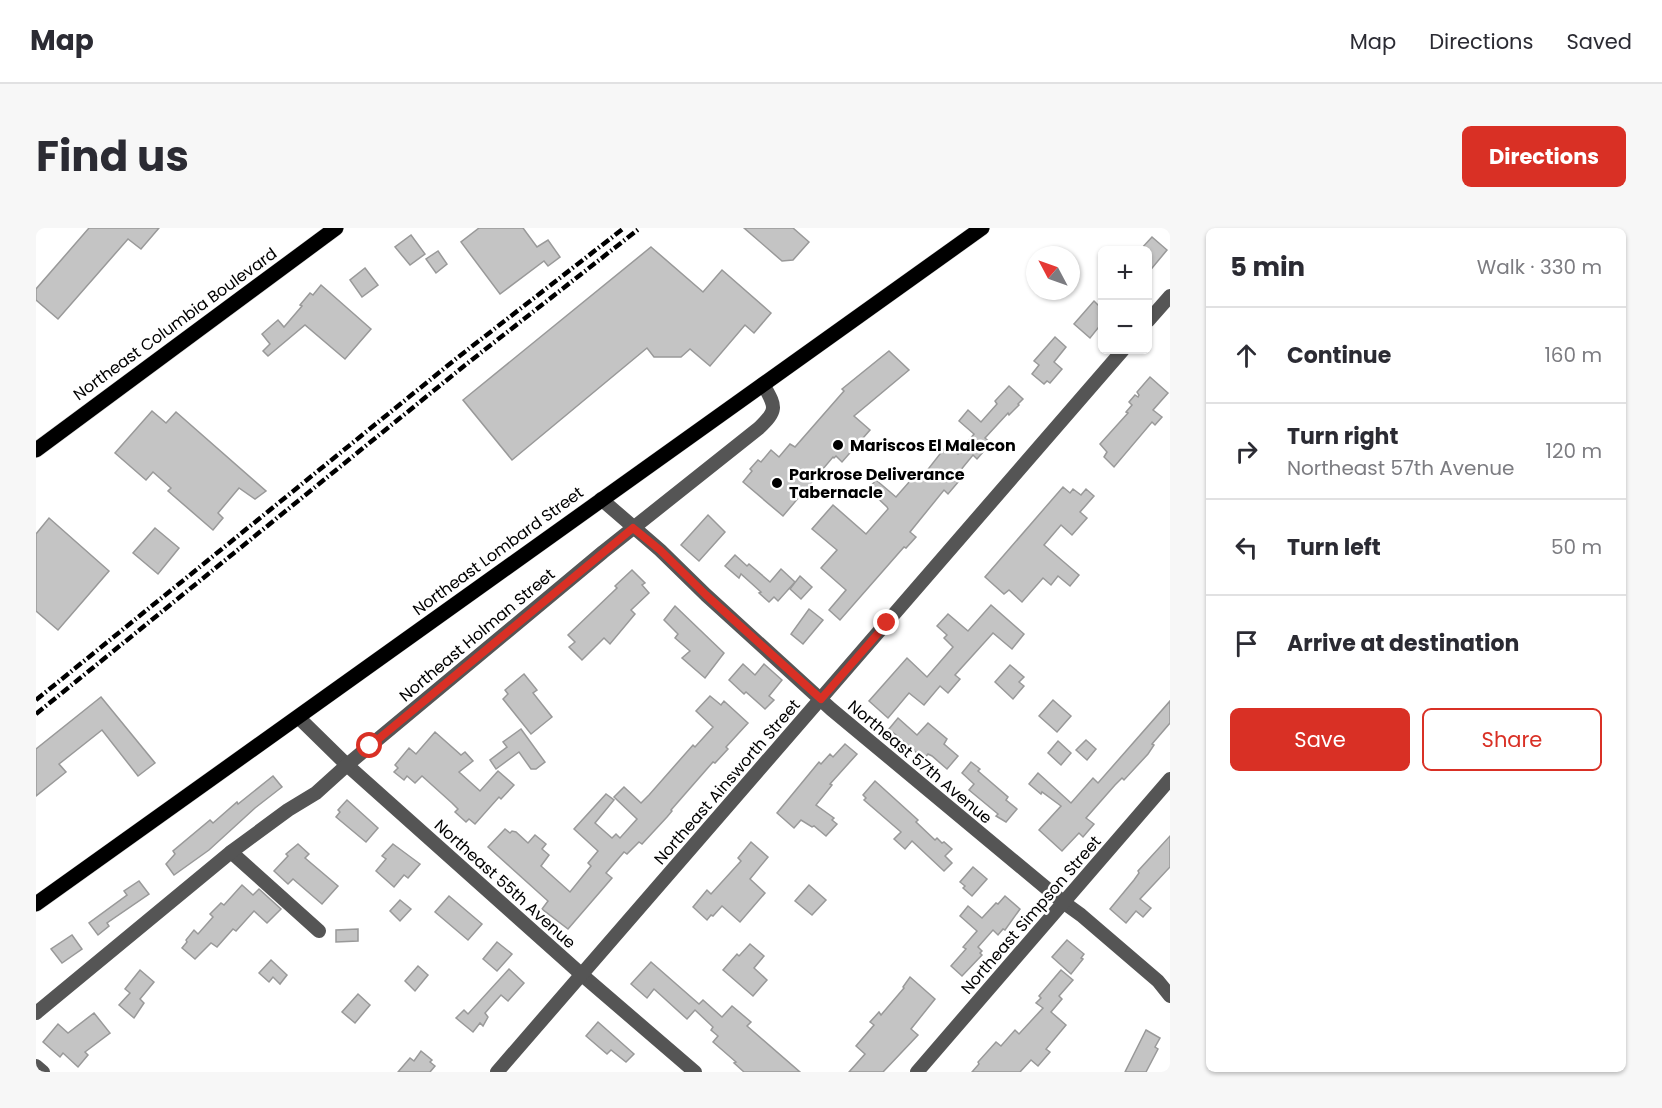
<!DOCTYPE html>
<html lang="en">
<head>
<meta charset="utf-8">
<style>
	:root { --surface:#fff; --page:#f7f7f7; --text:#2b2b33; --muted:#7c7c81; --line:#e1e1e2; --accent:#d93025 }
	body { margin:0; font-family:Poppins,sans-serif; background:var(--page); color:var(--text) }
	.controls { position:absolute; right:18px; top:18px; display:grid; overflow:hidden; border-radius:9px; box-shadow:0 2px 4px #0004 }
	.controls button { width:54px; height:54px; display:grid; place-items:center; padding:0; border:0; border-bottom:2px solid var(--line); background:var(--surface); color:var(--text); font:30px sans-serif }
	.compass { position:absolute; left:990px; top:18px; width:54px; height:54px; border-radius:50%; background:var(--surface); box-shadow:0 2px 4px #0004; rotate:311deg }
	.stop { position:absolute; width:18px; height:18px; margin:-14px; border:4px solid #d93025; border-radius:50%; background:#fff }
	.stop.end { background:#d93025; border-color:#fff; box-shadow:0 2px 6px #0008 }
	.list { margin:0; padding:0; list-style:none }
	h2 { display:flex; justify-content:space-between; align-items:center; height:78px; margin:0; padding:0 24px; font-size:26px }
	h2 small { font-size:20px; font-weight:400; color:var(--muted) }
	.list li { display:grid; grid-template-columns:39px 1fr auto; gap:18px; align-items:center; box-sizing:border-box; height:96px; padding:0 24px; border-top:2px solid var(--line) }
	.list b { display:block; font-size:22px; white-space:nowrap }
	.list p { margin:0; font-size:20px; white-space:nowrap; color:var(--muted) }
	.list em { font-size:20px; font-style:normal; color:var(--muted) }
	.actions { display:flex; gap:12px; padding:18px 24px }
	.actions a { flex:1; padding:14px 0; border:2px solid var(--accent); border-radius:9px; text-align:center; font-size:21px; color:var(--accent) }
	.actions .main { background:var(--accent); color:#fff }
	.icon { flex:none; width:33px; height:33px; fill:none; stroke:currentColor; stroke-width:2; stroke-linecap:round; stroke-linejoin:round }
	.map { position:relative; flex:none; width:1134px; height:844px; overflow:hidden; border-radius:9px }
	header { display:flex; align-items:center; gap:36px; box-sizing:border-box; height:84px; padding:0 30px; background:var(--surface); border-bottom:2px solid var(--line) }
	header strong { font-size:28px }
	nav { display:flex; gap:33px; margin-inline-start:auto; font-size:21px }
	.intro { display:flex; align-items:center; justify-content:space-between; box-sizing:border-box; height:144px; padding:0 36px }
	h1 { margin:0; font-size:42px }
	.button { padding:15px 27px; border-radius:9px; background:var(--accent); color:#fff; font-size:21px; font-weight:700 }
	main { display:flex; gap:36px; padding:0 36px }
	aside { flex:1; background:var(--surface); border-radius:9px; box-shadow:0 2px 4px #0004 }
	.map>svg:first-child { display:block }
	.building { fill:#c4c4c4; stroke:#999; stroke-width:1.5 }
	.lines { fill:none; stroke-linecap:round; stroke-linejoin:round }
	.major-casing { stroke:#dbdbdb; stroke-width:16 }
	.minor { stroke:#555; stroke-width:14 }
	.major { stroke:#000; stroke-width:15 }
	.rail { stroke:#000; stroke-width:4.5; stroke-dasharray:9 3 1.5 3; stroke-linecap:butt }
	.route { stroke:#d93025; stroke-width:8 }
	.poi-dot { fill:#000; stroke:#fff; stroke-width:2 }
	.labels { text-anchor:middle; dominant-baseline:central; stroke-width:5; stroke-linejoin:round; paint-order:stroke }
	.street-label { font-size:16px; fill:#000; stroke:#fff }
	.poi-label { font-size:16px; font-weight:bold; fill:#000; stroke:#fff; text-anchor:start }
</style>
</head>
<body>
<header>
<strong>Map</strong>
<nav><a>Map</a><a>Directions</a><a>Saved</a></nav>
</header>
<div class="intro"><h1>Find us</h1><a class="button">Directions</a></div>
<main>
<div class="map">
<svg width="1134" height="844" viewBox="0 0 1134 844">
	<rect width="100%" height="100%" fill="#fff"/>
	<!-- building -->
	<g class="building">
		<polygon points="53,0 123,0 105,21 92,11 22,91 0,72 0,61"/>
		<polygon points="443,0 487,0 501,19 512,12 524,29 512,38 508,33 464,66 425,14"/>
		<polygon points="708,0 757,0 773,14 757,32 746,33"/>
		<polygon points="375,7 389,26 374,37 359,19"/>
		<polygon points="1116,9 1131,22 1112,45 1112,22 1104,22"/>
		<polygon points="615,19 667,64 686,42 735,85 718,105 709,97 674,138 654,121 645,129 618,129 611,120 476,232 427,172"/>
		<polygon points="402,23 411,36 400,45 390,31"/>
		<polygon points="329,40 342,57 326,69 314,52"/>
		<polygon points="285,57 335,101 309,131 269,97 232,128 227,123 234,116 226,106 242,92 248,99 266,78 264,77 274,65 277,67"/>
		<polygon points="1058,73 1066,81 1066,95 1054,110 1038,96"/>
		<polygon points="1019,109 1030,119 1018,134 1026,141 1014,155 1011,153 1008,156 996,146 1003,137 998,133"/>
		<polygon points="853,123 873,142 818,188 834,202 806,234 800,228 798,230 797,229 747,288 707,254 716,243 714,241 722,232 725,234 735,222 743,229 754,216 759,219 808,163 806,161"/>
		<polygon points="1114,149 1132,165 1117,182 1126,189 1119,197 1116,194 1078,239 1068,229 1071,224 1064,216 1092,185 1090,184 1096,177 1093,174 1099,167 1102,169 1103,167 1101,164"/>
		<polygon points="973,158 987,171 982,176 983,177 973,187 972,185 949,210 955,215 941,231 937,227 919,249 923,253 912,266 908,262 874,304 880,309 870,320 868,319 804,392 793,382 810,362 785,340 801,322 776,301 797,277 830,306 852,281 851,279 832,261 840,252 860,269 881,245 886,249 911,217 922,226 938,206 923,193 932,182 945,194 961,176 959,173"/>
		<polygon points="116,183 130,195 140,184 230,263 219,271 203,260 182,285 187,290 177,302 132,263 135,260 117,244 110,252 79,225"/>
		<polygon points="1027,259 1034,265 1037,261 1045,267 1050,261 1058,268 1044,284 1051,290 1036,307 1025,297 1008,317 1043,347 1034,358 1022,348 1015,357 1007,350 986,374 973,362 968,366 949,349"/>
		<polygon points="672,287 689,304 663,333 645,317"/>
		<polygon points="13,290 73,343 22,402 0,383 0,306"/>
		<polygon points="119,300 143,320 122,346 97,325"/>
		<polygon points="699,327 711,338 713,336 734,354 745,341 759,354 742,373 738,369 733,374 723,365 725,364 705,346 703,350 689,338"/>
		<polygon points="596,342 609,355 606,357 613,365 595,382 599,386 574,416 568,410 546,432 533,419 539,414 532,407 581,360 579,358"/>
		<polygon points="764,348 776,359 765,371 754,361"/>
		<polygon points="955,377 988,406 976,421 957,405 919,447 924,451 912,465 904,458 888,477 873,465 852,490 833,473 871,430 891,449 917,419 908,410 911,407 901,398 912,386 932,403"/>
		<polygon points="639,378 688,425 669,450 646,430 654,423 639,410 642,406 628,392"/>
		<polygon points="773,381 787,392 767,416 755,406"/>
		<polygon points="707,436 719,447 728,436 746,452 733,468 738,472 729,481 710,464 708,466 693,452"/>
		<polygon points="974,437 988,449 983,454 988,458 977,471 959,454"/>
		<polygon points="488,446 501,462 497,465 516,489 495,506 467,471 472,466 469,462"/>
		<polygon points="674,468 685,477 688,473 712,495 690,519 692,521 679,535 677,534 635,582 636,583 631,589 606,616 603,614 591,626 588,624 570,645 576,650 532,701 506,681 512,673 452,619 469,601 474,605 476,603 480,604 492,615 499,607 510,616 506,621 513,627 505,638 534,664 555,638 552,635 562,623 538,601 570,566 578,572 559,595 576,610 580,606 584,610 601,591 578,569 588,559 605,575 613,567 657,517 659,519 677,499 660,483"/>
		<polygon points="65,469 119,535 102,548 66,502 23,536 30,544 0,568 0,521"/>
		<polygon points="1017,472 1035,488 1021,504 1003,488"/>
		<polygon points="1134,473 1134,495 1116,516 1118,517 1112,526 1088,552 1086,550 1079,557 1050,590 1058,596 1047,609 1043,605 1026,623 1003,602 1025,578 1006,564 1005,566 993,556 1002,545 1035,575 1057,550 1062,555"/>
		<polygon points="862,490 881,507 892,495 911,511 908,516 922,528 911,541 896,528 892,526 888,531 853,501"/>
		<polygon points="485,501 509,534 500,541 495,541 483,524 460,541 454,532 471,519 467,514"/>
		<polygon points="399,504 425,527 429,524 437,533 423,544 444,563 462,543 478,557 465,571 463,569 439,596 433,591 430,594 419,584 422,581 416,575 386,548 379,555 371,548 368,552 358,544 362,540 359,537 373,520 380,526"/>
		<polygon points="1050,512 1060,521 1051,532 1040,522"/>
		<polygon points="1022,513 1035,525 1025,537 1012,525"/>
		<polygon points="809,516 821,526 794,556 796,557 780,577 798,590 796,592 801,596 790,608 778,598 776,599 765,592 758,600 741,585 783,534 785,536 794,526 797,529"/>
		<polygon points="935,534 944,541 942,543 972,569 970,572 981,581 970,594 960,588 962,586 933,562 938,556 926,545"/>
		<polygon points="237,548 246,559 219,580 173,622 138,647 130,636 139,626 137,623 174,592 177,595 201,574 202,576"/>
		<polygon points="839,553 882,592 880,594 899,612 901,610 906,615 908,614 916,621 909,628 916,635 908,643 876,613 869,621 858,611 865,604 828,572 830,570 827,567"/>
		<polygon points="311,572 342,600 330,614 300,589 304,584 302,582"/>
		<polygon points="1134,608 1134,639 1104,671 1115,680 1107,689 1100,683 1090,695 1074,681 1098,652 1103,645 1102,643"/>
		<polygon points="715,614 732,629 714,651 729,665 704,694 686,678 677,688 675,687 671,692 657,679 671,662 675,666 705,633 702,630"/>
		<polygon points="262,616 273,626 269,630 302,658 286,676 257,651 252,656 238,643 252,628 250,626"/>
		<polygon points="357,616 384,636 372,650 368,647 358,659 340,643 350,631 346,628"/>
		<polygon points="937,639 951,651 936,668 927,660 929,658 924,654"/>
		<polygon points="103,653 113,666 71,695 73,698 62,707 53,695 91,667 88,663"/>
		<polygon points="206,657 217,667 223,661 245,681 231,695 218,683 200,703 197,701 181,719 175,715 159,731 146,720 151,714 150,712 158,702 162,706 177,689 174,686 185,675 188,677"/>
		<polygon points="773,657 790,672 776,687 759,673"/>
		<polygon points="413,668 446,696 432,712 399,684"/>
		<polygon points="969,668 984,681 969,702 967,701 962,707 957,702 942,719 946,723 944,725 946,727 926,748 915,738 930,721 927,719 941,703 924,688 932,678 946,690 960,675 962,676"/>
		<polygon points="364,672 375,681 364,693 354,683"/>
		<polygon points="322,701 322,713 300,714 300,702"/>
		<polygon points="36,707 46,721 26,735 15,721"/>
		<polygon points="1031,712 1048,726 1045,730 1047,731 1035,746 1016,729"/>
		<polygon points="461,714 476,726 461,743 447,731"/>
		<polygon points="714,716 728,728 718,740 731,752 717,768 687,742 701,726 703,728"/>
		<polygon points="235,732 251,747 244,756 237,749 233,754 223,745"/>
		<polygon points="615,734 663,776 667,772 686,789 696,778 715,794 711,798 764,844 708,844 698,835 700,834 677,814 682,808 675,802 677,799 659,782 651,791 618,761 611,770 595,756"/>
		<polygon points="382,738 392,747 379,763 369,753"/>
		<polygon points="473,741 488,755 472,773 465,767 449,785 452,789 447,798 444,795 437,804 420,790 428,782 432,786"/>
		<polygon points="104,742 118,754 104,771 108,775 98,790 83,777 94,765 89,761"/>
		<polygon points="1025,742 1037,752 1023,768 1026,771 1015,784 1030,797 1010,821 1014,824 1002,838 995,832 984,844 936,844 943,836 942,834 960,814 965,818 979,802 983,806 1007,780 1000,775 1005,770 1003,768"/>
		<polygon points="874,749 899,771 875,801 882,807 847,844 813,844 829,826 820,818 838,797 834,794 843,784 845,787 868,760 867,759"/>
		<polygon points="322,766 334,777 319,795 306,784"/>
		<polygon points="58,785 74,805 49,824 52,827 42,839 27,825 24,829 7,814 22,796 32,805"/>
		<polygon points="562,794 598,826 590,834 575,822 571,826 550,808"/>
		<polygon points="1110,802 1124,810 1119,819 1122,821 1110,844 1089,844"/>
		<polygon points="385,823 396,832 394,834 399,838 394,844 362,844 374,830 378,833"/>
	</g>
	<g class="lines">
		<!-- major casing -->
		<g class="major-casing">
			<g id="major">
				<polyline points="0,222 300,0"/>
				<polyline points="0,676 946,0"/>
			</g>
		</g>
		<!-- minor -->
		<g class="minor">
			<polyline points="1112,93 1134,68"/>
			<polyline points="565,271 624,322 670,367 795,481 1027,674 1045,687 1122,753 1134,768"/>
			<polyline points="262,489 311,537 545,746 659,844"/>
			<polyline points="195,624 283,703"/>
			<path d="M0 785 195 624 252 582 280 565 311 537 567 324 723 200C743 181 739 178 727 156"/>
			<polyline points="0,838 7,844"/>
			<polyline points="461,844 1087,122"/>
			<polyline points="881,844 1134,551"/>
		</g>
		<!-- major -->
		<use href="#major" class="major"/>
		<!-- rail -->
		<g class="rail">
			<polyline points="0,472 421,130 588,0"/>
			<polyline points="0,486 428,138 604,0"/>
		</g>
	</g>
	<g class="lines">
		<!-- route -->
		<polyline class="route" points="334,518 597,300 624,322 670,367 785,471 851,395"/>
	</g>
	<!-- markers -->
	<g class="poi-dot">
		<circle cx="802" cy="217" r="6"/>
		<circle cx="741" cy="255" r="6"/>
	</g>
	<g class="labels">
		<!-- street labels -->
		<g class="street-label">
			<text transform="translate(139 96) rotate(-36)">Northeast Columbia Boulevard</text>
			<text transform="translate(462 323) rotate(-36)">Northeast Lombard Street</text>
			<text transform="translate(441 407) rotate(-40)">Northeast Holman Street</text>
			<text transform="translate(884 534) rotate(40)">Northeast 57th Avenue</text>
			<text transform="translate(691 554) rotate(-49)">Northeast Ainsworth Street</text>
			<text transform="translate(469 656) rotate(42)">Northeast 55th Avenue</text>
			<text transform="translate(995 687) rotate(-49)">Northeast Simpson Street</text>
		</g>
		<!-- poi labels -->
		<g class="poi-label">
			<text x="814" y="217">Mariscos El Malecon</text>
			<text x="753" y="246">Parkrose Deliverance<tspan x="753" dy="18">Tabernacle</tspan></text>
		</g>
	</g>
</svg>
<div class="controls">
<button>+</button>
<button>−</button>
</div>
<svg class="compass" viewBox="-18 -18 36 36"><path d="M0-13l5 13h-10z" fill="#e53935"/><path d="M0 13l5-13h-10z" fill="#7c7c81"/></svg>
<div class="stop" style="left:334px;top:518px"></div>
<div class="stop end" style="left:851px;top:395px"></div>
</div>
<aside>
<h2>5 min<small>Walk · 330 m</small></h2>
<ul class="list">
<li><svg class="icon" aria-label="ahead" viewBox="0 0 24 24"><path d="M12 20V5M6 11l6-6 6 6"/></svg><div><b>Continue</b></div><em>160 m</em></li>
<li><svg class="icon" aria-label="right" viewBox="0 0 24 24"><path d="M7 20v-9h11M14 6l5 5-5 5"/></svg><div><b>Turn right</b><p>Northeast 57th Avenue</p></div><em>120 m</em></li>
<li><svg class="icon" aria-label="left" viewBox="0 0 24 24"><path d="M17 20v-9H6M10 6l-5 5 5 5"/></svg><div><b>Turn left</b></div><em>50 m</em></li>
<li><svg class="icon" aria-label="arrive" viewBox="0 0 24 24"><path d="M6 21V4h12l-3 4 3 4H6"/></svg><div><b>Arrive at destination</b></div></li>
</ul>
<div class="actions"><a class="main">Save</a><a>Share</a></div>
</aside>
</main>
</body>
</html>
